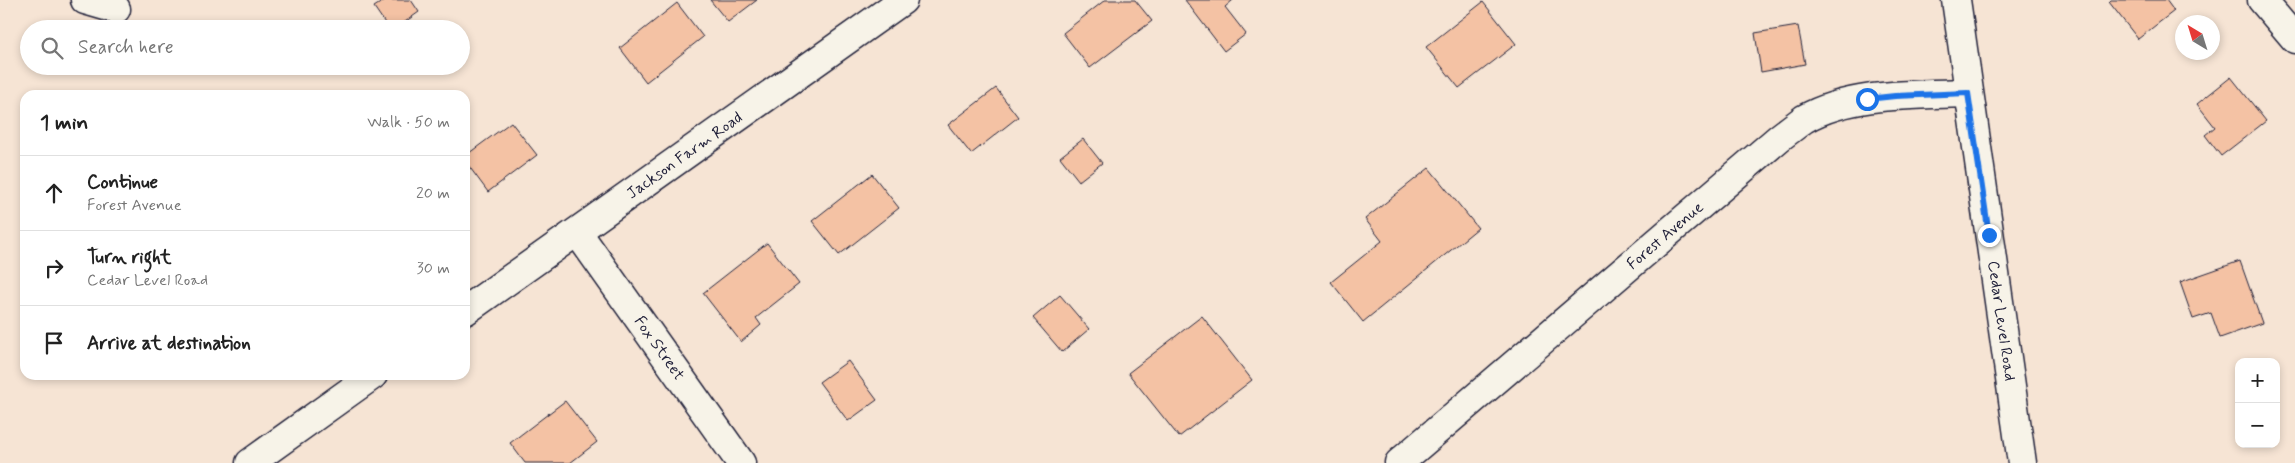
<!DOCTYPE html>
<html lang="en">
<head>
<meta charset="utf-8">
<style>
	:root { --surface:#fff; --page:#f6f6f6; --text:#222; --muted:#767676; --line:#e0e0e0 }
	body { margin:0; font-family:Mynerve,sans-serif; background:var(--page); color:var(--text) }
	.controls { position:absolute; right:15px; bottom:15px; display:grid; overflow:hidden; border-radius:10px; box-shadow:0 2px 8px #0003 }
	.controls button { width:45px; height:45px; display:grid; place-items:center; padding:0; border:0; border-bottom:1px solid var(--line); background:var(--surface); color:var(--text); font:25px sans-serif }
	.compass { position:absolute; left:2175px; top:15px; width:45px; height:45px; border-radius:50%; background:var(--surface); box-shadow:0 2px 8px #0003; rotate:322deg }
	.stop { position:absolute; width:15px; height:15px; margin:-11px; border:4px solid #1a73e8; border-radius:50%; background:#fff }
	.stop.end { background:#1a73e8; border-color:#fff; box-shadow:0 1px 5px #0008 }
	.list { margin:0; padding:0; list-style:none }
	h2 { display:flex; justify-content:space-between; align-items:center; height:65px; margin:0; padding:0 20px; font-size:21px }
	h2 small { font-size:16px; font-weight:400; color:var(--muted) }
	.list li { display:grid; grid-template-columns:32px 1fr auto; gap:15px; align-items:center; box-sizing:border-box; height:75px; padding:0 20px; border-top:1px solid var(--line) }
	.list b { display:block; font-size:19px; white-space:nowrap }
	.list p { margin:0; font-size:16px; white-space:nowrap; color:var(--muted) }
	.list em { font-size:16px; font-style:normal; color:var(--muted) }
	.icon { flex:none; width:28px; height:28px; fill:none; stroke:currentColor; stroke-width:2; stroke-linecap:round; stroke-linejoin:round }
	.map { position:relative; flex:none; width:2295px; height:463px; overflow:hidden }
	.search { position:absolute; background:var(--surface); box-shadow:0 2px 8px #0003; left:20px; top:20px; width:450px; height:55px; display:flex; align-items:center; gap:12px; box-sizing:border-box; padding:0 18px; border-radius:28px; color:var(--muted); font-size:19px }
	.panel { position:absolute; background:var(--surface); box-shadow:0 2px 8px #0003; left:20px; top:90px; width:450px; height:290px; border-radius:15px }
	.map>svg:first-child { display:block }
	.building { fill:#f4c2a4; stroke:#22223b }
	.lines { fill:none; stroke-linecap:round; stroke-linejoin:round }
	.minor-casing { stroke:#22223b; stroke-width:31 }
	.major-casing { stroke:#22223b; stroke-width:31 }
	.minor { stroke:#f7f3e8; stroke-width:28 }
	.major { stroke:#f7f3e8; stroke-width:28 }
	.route { stroke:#1a73e8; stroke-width:6 }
	.labels { text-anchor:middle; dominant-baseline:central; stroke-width:5; stroke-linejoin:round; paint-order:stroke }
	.street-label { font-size:16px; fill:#22223b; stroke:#f7f3e8 }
</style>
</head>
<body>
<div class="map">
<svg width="2295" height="463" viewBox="0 0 2295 463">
	<rect width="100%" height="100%" fill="#f6e4d4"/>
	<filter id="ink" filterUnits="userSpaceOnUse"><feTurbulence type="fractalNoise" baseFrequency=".02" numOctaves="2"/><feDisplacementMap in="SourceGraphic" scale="10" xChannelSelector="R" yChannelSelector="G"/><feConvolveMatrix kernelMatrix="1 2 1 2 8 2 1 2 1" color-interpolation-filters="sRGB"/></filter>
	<g filter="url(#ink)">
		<!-- building -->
		<g class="building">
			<polygon points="385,0 411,0 419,12 395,29 389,29 374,7"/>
			<polygon points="710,0 757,0 728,22"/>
			<polygon points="1105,0 1135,0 1152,21 1090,68 1063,33"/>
			<polygon points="1185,0 1233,0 1225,7 1246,34 1224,51"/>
			<polygon points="2111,0 2166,0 2174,11 2138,39 2109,2"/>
			<polygon points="1483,2 1516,44 1459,88 1426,47"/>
			<polygon points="677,3 703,37 646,82 620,48"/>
			<polygon points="1798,26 1805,64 1761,72 1755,33"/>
			<polygon points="2231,77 2266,121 2221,156 2205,135 2215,127 2197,104"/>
			<polygon points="996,88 1018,117 971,154 948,125"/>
			<polygon points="511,122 537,155 488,192 465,161 465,156"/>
			<polygon points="1083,139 1102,163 1079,181 1060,157"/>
			<polygon points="1429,168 1478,228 1363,322 1331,282 1382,241 1365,219"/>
			<polygon points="872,174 899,208 839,255 812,221"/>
			<polygon points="767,243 799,284 756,318 761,325 741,342 703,293"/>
			<polygon points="2240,261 2262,323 2220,338 2211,313 2193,319 2180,282"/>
			<polygon points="1060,295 1089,329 1062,352 1033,318"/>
			<polygon points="1202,316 1252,380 1179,437 1128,373"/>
			<polygon points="848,361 877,400 848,421 819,382"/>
			<polygon points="565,401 597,442 570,463 525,463 510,443"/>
		</g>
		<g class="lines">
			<!-- minor casing -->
			<g class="minor-casing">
				<g id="minor">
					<polyline points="85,0 116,9"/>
					<polyline points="2262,0 2295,39"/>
					<path id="s1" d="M578 233 741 463"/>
					<path id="s2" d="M465 311 903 0"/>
					<polyline points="250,463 373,375"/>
					<path id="s3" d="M1399 463 1779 138C1787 132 1796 125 1804 119 1851 92 1916 95 1968 93"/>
				</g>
			</g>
			<!-- major casing -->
			<g class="major-casing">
				<g id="major">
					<path id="s4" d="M1956 0 2022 463"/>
				</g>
			</g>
			<!-- minor -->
			<use href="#minor" class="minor"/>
			<!-- major -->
			<use href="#major" class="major"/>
		</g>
	</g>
	<g class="lines" filter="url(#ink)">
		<!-- route -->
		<polyline class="route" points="1867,99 1895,96 1968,93 1989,235"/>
	</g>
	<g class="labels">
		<!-- street labels -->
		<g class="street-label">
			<text stroke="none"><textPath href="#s2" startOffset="269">Jackson Farm Road</textPath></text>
			<text stroke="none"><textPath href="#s3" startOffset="350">Forest Avenue</textPath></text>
			<text stroke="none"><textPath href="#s4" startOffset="324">Cedar Level Road</textPath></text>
			<text stroke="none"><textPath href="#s1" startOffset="141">Fox Street</textPath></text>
		</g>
	</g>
</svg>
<div class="controls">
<button>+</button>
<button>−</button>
</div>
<svg class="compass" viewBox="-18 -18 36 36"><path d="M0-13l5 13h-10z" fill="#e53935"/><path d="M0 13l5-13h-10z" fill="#767676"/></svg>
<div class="stop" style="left:1867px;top:99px"></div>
<div class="stop end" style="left:1989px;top:235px"></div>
<div class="search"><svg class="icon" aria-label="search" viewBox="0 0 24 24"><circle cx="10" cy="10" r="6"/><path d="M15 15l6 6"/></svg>Search here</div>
<section class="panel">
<h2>1 min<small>Walk · 50 m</small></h2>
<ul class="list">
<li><svg class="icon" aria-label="ahead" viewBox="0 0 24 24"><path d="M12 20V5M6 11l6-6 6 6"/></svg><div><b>Continue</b><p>Forest Avenue</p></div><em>20 m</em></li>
<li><svg class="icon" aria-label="right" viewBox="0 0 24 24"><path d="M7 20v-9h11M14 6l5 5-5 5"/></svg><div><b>Turn right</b><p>Cedar Level Road</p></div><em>30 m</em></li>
<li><svg class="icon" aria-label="arrive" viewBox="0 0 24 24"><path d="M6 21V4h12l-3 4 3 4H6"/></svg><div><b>Arrive at destination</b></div></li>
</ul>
</section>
</div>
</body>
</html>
